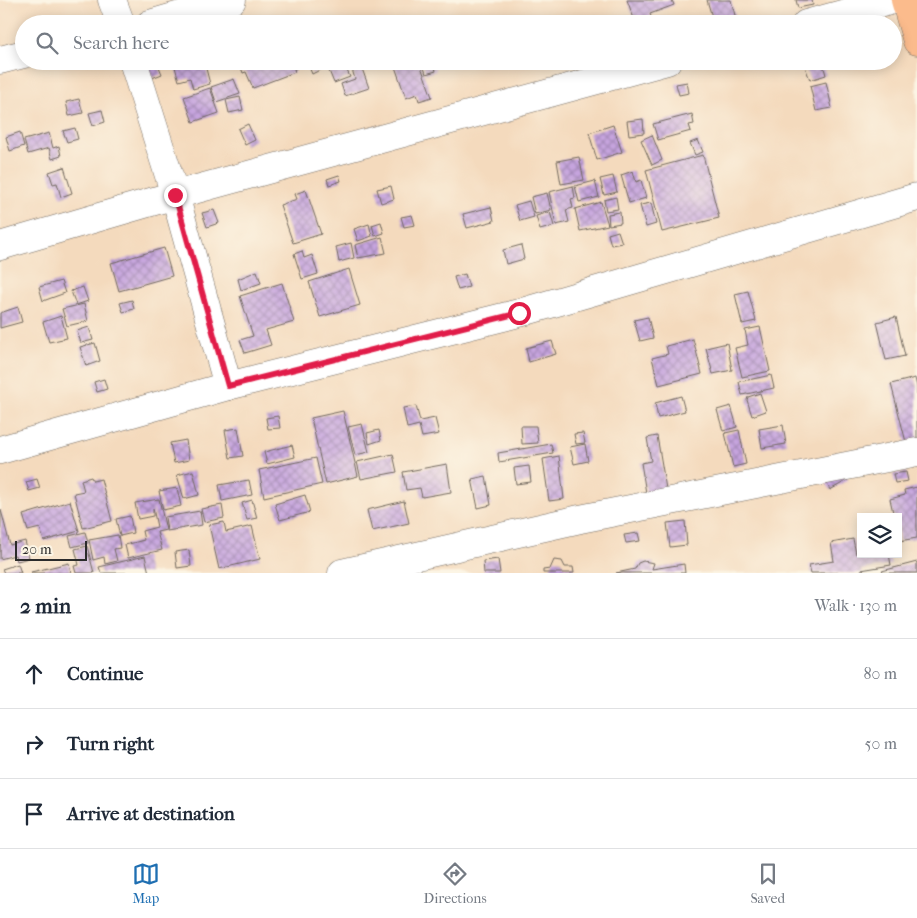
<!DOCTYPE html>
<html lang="en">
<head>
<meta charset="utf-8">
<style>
	:root { --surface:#fff; --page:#f2f2f3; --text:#1f2937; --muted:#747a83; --line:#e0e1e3; --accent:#1f6fb2 }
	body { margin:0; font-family:"IM FELL French Canon",serif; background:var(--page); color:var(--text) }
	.controls { position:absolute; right:15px; bottom:15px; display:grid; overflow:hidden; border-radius:0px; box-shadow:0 2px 12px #0003 }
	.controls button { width:45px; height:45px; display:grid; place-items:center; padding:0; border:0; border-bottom:1px solid var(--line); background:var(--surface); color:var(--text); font:25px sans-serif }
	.scale { position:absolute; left:15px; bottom:12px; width:72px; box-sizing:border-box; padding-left:5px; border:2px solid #2b2b2b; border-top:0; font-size:14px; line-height:18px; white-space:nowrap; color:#2b2b2b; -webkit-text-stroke:4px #fcf5e5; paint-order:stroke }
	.stop { position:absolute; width:15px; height:15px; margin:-11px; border:4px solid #e11d48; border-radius:50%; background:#fff }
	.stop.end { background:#e11d48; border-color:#fff; box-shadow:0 1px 5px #0008 }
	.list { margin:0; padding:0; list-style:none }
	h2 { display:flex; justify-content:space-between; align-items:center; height:65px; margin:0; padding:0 20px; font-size:21px }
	h2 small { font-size:16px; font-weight:400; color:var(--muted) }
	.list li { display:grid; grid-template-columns:32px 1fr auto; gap:15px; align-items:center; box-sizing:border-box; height:70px; padding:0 20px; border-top:1px solid var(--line) }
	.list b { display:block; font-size:19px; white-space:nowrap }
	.list em { font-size:16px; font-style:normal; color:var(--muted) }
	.icon { flex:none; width:28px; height:28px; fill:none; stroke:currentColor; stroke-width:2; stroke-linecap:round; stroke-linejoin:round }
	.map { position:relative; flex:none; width:917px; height:573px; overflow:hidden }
	.search { position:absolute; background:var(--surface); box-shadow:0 2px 12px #0003; left:15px; right:15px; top:15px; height:55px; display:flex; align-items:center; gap:12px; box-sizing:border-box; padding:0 18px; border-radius:28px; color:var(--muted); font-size:19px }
	.sheet { height:275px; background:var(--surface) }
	nav { display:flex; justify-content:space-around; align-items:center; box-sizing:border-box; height:70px; border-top:1px solid var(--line); background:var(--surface); font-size:14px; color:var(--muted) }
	nav a { display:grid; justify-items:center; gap:2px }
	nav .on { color:var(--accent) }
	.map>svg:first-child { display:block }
	.building { fill:url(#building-cross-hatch) }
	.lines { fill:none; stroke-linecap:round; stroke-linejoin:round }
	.minor-casing { stroke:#71685e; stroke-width:29 }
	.trunk-casing { stroke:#71685e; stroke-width:29 }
	.minor { stroke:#fff; stroke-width:28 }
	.trunk { stroke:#fbbb8c; stroke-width:28 }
	.route { stroke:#e11d48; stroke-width:6 }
</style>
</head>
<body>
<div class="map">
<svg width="917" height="573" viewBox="0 0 917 573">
	<defs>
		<pattern id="building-cross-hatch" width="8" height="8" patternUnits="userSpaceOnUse" patternTransform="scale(1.25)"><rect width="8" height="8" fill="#c6a4de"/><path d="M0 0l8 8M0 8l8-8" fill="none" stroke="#a186b4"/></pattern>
	</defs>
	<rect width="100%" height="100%" fill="#fcf5e5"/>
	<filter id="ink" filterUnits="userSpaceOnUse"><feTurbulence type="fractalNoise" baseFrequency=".02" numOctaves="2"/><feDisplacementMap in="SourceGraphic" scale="10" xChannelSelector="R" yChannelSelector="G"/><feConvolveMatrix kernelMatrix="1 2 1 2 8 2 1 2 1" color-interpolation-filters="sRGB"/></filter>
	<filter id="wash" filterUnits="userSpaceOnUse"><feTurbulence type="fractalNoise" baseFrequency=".0096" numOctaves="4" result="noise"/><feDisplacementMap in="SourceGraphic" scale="20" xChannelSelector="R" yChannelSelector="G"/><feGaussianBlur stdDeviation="1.12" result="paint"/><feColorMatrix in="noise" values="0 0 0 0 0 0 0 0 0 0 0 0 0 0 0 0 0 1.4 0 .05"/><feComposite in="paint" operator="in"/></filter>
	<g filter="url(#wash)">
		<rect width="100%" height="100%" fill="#f4dabd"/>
		<g id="blocks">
			<!-- building -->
			<g class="building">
				<polygon points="627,0 672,0 674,5 650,14 654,24 636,24"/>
				<polygon points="707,0 731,0 737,23 714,24"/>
				<polygon points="796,0 812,0 813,5 798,8"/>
				<polygon points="227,13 229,20 215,24 213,18"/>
				<polygon points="194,61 204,61 210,84 193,89 190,78 179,81 175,67"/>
				<polygon points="305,61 306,64 294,69 295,72 253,88 246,72 243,73 239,62"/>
				<polygon points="310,61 321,61 324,68 312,74 307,62"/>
				<polygon points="325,61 350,61 344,64 350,77 334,83"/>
				<polygon points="393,61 419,61 432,97 419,101 417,94 406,98"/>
				<polygon points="422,61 433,61 436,71 426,74"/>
				<polygon points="803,61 822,61 826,75 810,80"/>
				<polygon points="157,62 162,74 152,78 147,66"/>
				<polygon points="360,63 369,88 345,96 341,84 355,79 351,66"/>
				<polygon points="234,79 240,94 216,102 211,87"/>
				<polygon points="687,82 689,93 679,95 676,84"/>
				<polygon points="826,82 832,108 816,111 810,86"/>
				<polygon points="210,88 219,113 193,122 184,97"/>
				<polygon points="240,97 243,110 229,113 226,100"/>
				<polygon points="79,99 83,113 69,116 66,102"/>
				<polygon points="102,110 105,122 93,126 89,113"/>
				<polygon points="692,114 694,124 689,125 691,131 658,140 653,124"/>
				<polygon points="643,119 644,133 629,135 627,121"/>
				<polygon points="248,124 255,140 245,145 238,129"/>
				<polygon points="613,125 622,152 597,160 589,133"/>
				<polygon points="75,128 78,139 67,142 63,131"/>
				<polygon points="20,132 24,146 10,151 6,137"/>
				<polygon points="49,133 53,148 59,146 61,156 52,159 49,148 28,154 24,140"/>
				<polygon points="652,135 662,160 652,165 641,140"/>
				<polygon points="698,140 703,152 695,155 690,143"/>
				<polygon points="703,155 719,218 662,232 646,170"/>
				<polygon points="579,157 584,180 561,184 557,161"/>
				<polygon points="64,167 72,193 61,197 57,183 53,184 49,172"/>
				<polygon points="633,171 636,182 641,180 646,198 629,203 621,175"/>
				<polygon points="339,175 341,181 329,185 327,179"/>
				<polygon points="613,176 617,192 604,195 600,179"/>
				<polygon points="595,181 599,197 579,202 575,186"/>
				<polygon points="391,186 394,199 381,203 377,189"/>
				<polygon points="573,186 575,198 571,199 573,208 566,210 569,222 556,225 549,192"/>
				<polygon points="306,190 321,234 293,243 280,205 297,199 295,194"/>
				<polygon points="547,193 551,210 535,214 531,197"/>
				<polygon points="616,197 618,209 606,211 604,200"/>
				<polygon points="529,201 534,217 520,221 515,205"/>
				<polygon points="601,202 608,225 580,231 575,209"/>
				<polygon points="651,203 656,224 646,227 640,205"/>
				<polygon points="491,207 494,221 467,228 463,214"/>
				<polygon points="214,210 219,223 207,227 202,213"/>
				<polygon points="550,212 554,226 540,230 536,216"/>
				<polygon points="620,212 621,223 609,225 608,214"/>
				<polygon points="412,215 415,225 404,227 401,217"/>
				<polygon points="381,222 384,233 375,236 372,225"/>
				<polygon points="369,224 372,236 358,241 354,229"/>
				<polygon points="618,231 622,243 611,245 608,234"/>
				<polygon points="382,237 386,253 358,258 355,245"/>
				<polygon points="351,243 354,258 339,262 336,247"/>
				<polygon points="521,245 524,259 506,264 503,250"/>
				<polygon points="164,248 172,276 119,291 111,263"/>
				<polygon points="302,251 304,258 312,255 318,274 302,279 294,254"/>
				<polygon points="349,269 360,305 320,317 309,282"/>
				<polygon points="257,271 261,283 241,290 238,279"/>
				<polygon points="465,274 469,287 458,290 454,277"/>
				<polygon points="61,281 65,293 43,301 39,287"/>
				<polygon points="282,283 294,322 266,330 271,345 245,353 240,340 253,336 240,296"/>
				<polygon points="83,287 88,301 76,305 71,291"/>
				<polygon points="748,291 756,321 742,324 735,294"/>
				<polygon points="132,300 134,309 123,312 120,303"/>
				<polygon points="84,304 88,321 67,326 62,309"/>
				<polygon points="18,307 22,322 0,328 0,313"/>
				<polygon points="61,316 67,338 49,342 43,322"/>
				<polygon points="648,317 653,338 640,341 634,320"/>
				<polygon points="896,317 905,356 886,360 877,322"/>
				<polygon points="89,327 93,340 81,343 77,331"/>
				<polygon points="760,327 770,371 742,377 735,348 748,345 745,330"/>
				<polygon points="693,339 702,374 659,385 652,358 668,354 666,346"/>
				<polygon points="552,341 556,354 529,362 526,348"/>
				<polygon points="95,343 100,361 86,366 80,347"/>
				<polygon points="727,343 732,370 713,374 706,348"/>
				<polygon points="771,375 774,388 742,395 739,382"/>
				<polygon points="915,378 917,387 917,439 906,442 891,384"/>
				<polygon points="104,379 107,389 97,392 94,382"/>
				<polygon points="760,393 766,411 752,416 747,400 748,397"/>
				<polygon points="681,396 685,411 658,418 655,403"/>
				<polygon points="416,406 420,421 435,418 439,434 422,437 419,425 407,428 403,408"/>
				<polygon points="731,406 737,427 723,431 717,410"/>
				<polygon points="343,411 358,476 326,484 311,418"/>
				<polygon points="278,416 280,428 268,429 266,418"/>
				<polygon points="362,424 369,452 355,455 348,427"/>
				<polygon points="783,425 786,444 762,448 759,429"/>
				<polygon points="521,426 536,426 538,443 522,444"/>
				<polygon points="238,428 243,456 230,458 225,430"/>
				<polygon points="379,430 381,440 369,444 367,433"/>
				<polygon points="739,430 746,464 733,467 725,433"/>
				<polygon points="583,433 585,443 576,444 574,434"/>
				<polygon points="657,436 666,489 646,493 641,463 651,461 647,438"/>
				<polygon points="186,440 189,460 174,463 170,443"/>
				<polygon points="551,444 553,453 499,462 498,453"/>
				<polygon points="585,444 588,461 574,464 570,447"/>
				<polygon points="292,445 295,457 267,464 264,452"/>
				<polygon points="393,454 397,472 361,479 357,462"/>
				<polygon points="559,456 564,499 549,501 543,459"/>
				<polygon points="316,458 322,484 264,497 259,470"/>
				<polygon points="447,464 451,492 422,497 420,488 406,490 403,472"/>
				<polygon points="529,466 531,482 516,484 514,468"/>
				<polygon points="193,471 199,495 184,499 177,475"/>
				<polygon points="906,472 908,481 895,483 893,474"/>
				<polygon points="844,473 848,480 830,490 826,482"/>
				<polygon points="486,476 491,505 478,508 472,479"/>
				<polygon points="91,477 93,481 101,479 112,521 83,528 74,493 84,491 81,480"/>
				<polygon points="37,479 40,488 29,491 26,482"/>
				<polygon points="249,480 252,495 222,501 219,485"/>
				<polygon points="917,487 917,538 899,541 898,517 894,517 890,499 905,495 904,490"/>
				<polygon points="177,488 181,506 163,510 159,491"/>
				<polygon points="305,495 310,512 280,520 275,504"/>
				<polygon points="159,499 166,530 157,532 162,550 128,558 125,545 144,540 142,531 157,527 153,508 153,516 138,519 135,503"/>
				<polygon points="252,500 257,518 247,520 242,503"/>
				<polygon points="70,501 79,531 44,541 40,528 28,531 23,515"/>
				<polygon points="404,501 409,523 372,531 367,510"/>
				<polygon points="222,505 224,518 204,522 201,509"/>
				<polygon points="1,510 10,545 25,541 29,558 17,561 15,555 0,559"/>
				<polygon points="200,511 202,525 167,531 165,517"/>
				<polygon points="130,516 133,533 120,536 116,519"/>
				<polygon points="685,521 687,545 670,547 667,523"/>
				<polygon points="224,522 226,532 252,526 260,559 219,569 209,525"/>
				<polygon points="85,532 88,543 72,547 69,536"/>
				<polygon points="638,533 640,541 626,543 624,535"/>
				<polygon points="118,535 120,548 114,549 117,561 105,564 104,557 93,560 89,540"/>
				<polygon points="853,539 856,554 889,554 891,565 861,570 862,573 811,573 809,565 834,561 831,543"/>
				<polygon points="87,546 94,573 76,573 74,566 79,565 75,549"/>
				<polygon points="189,550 191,566 177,568 175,552"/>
				<polygon points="145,556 149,573 101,573 99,567"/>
				<polygon points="498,559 500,573 484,573 483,561"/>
				<polygon points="554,560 562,561 565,567 573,567 574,573 543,573 543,570 550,569"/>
				<polygon points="643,561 654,563 652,569 684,564 685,573 616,573 635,569 638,563"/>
				<polygon points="917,562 917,573 883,573 882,571"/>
				<polygon points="69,563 71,573 32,573 31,572"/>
				<polygon points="18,564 21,573 4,573 2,569"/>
			</g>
		</g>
	</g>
	<g filter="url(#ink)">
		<use href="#blocks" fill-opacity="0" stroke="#71685e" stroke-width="1"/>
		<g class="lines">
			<!-- minor casing -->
			<g class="minor-casing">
				<g id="minor">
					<polyline points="112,0 121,24"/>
					<polyline points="150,24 232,0"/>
					<polyline points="806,24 893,0"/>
					<polyline points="0,60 24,54"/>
					<polyline points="133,61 175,195 228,386"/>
					<polyline points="0,246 175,195 667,61"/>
					<polyline points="0,450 228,386 519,313 917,197"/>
					<polyline points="342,573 580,519 917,452"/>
				</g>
			</g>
			<!-- trunk casing -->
			<g class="trunk-casing">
				<polyline id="trunk" points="905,0 917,41"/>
			</g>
			<!-- minor -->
			<use href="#minor" class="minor"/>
			<!-- trunk -->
			<use href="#trunk" class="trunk"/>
		</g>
	</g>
	<g class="lines" filter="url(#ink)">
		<!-- route -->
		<polyline class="route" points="175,195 228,386 519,313"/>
	</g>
</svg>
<div class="controls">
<button><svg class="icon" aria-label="layers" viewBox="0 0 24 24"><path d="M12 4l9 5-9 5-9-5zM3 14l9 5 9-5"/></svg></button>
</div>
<div class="scale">20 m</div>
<div class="stop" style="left:519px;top:313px"></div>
<div class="stop end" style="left:175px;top:195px"></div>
<div class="search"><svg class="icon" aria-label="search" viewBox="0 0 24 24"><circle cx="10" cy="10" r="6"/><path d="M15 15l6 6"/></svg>Search here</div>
</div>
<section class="sheet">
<h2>2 min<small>Walk · 130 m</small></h2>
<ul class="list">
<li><svg class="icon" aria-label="ahead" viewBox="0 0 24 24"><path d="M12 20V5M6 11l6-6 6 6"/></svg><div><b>Continue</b></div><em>80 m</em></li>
<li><svg class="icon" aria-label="right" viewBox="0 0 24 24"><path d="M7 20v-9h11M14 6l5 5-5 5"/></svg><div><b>Turn right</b></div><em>50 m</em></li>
<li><svg class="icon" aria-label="arrive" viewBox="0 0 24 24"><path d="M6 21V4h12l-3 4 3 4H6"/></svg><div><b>Arrive at destination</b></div></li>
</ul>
</section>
<nav>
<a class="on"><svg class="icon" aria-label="map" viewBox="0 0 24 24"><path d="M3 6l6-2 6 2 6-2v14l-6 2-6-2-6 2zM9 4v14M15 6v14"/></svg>Map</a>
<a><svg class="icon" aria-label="directions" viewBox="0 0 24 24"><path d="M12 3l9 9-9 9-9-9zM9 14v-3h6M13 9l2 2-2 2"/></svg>Directions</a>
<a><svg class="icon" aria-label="saved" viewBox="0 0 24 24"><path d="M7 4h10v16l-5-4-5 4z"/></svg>Saved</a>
</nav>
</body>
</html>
